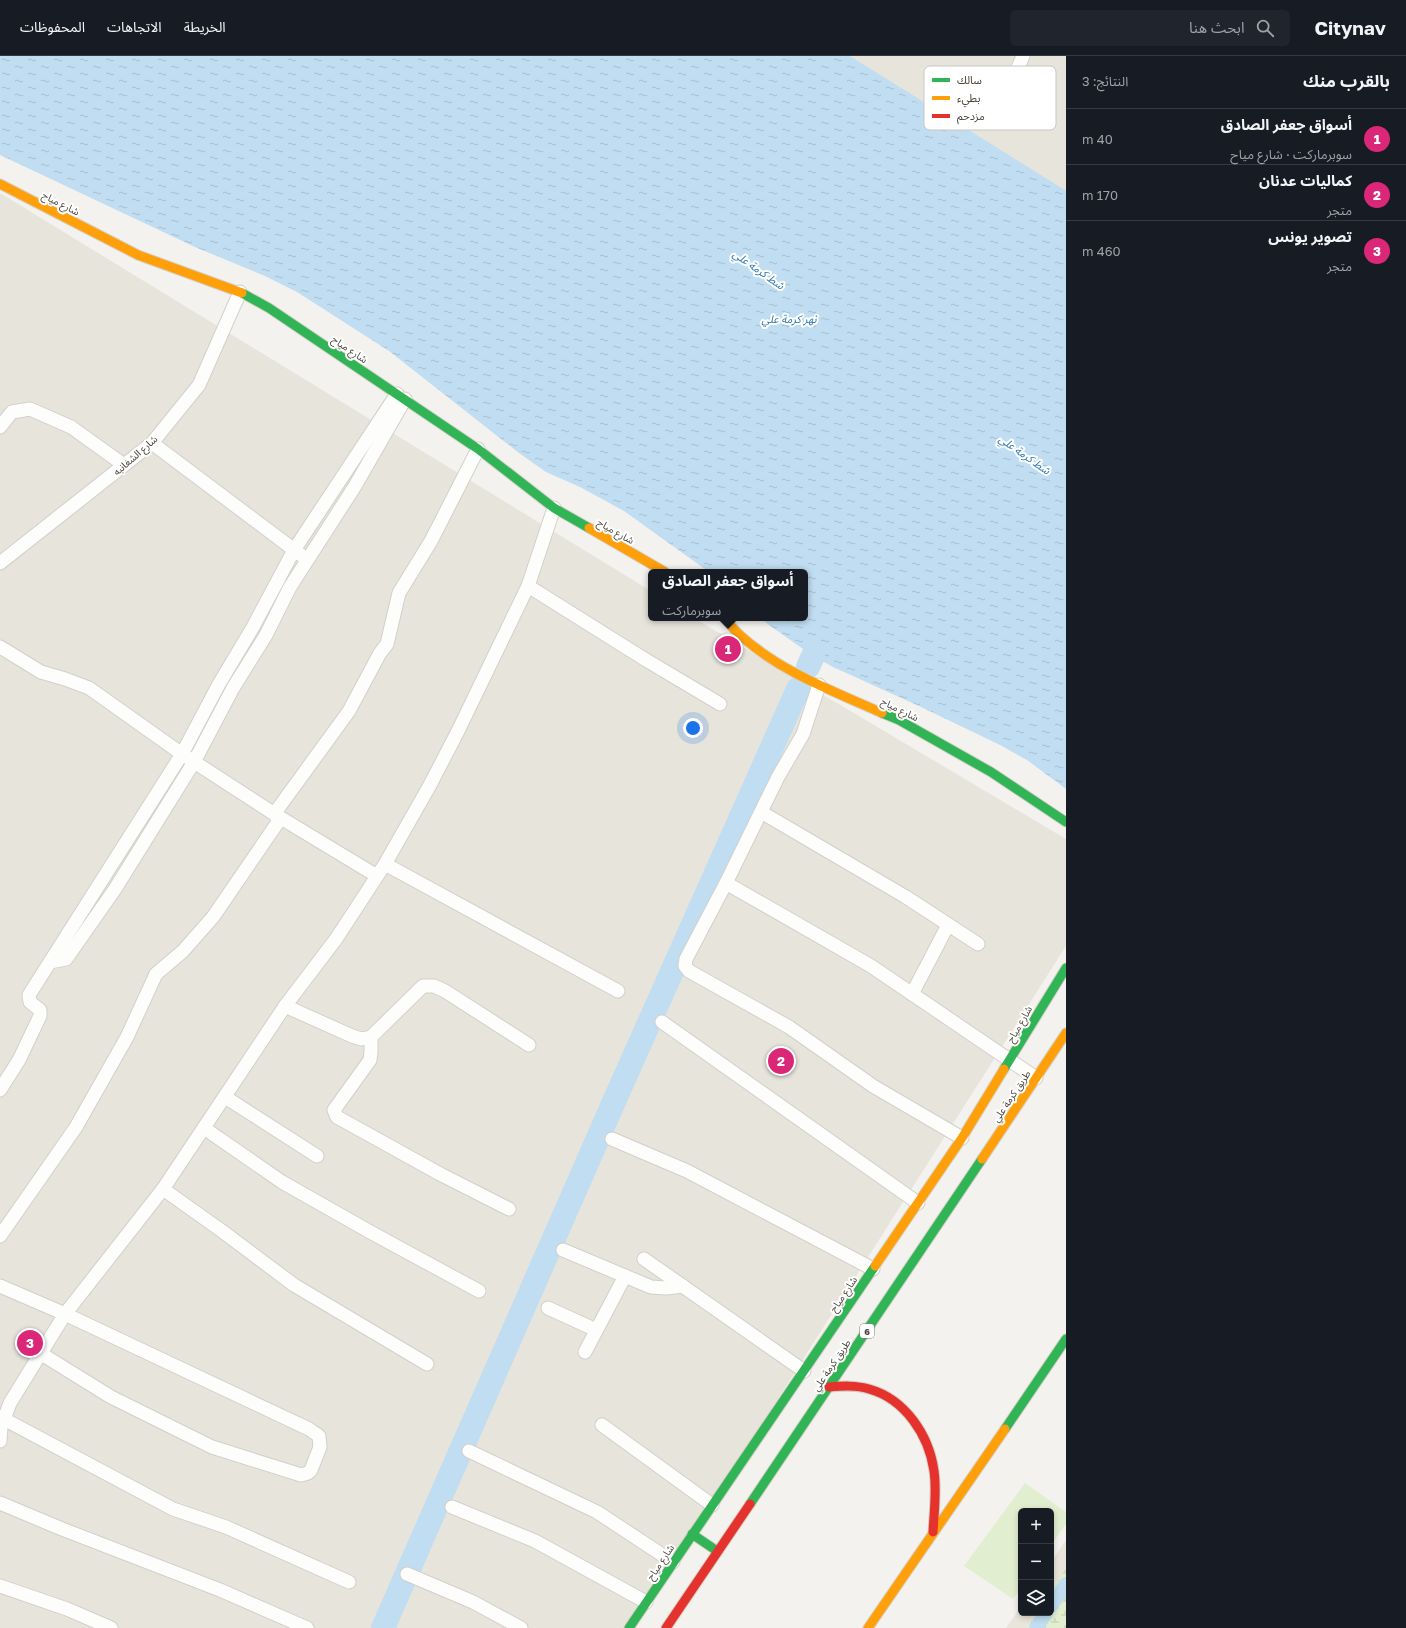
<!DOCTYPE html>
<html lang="ar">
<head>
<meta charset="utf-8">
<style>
	:root { --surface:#171b24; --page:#20242c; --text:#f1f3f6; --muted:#9ea1a6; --line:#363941; --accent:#db2777 }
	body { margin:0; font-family:"Golos Text","Noto Sans Arabic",sans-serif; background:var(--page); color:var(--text); direction:rtl }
	.controls { position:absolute; right:12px; bottom:12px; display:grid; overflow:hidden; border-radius:6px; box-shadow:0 2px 6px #0003 }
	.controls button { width:36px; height:36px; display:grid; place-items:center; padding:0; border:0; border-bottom:1px solid var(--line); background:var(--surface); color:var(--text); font:20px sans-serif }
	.you { position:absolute; left:693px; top:672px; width:14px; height:14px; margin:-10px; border:3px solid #fff; border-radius:50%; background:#1a73e8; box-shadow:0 0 0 6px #1a73e833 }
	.badge { display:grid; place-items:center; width:26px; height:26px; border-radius:50%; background:var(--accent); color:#fff; font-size:13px; font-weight:700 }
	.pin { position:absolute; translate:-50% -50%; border:2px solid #fff; box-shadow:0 1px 4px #0006 }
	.popup { position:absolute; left:648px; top:513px; width:160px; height:52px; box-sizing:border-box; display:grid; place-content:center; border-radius:6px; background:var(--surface); filter:drop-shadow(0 1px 3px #0005); font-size:13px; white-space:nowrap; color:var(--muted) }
	.popup b { font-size:15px; color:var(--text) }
	.popup::after { content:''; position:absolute; left:50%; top:100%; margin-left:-8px; border:8px solid transparent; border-top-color:var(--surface) }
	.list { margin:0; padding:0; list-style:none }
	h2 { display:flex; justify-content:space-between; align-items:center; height:52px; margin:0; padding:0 16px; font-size:17px }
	h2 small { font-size:13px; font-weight:400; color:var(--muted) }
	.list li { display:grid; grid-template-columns:26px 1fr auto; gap:12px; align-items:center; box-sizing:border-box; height:56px; padding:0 16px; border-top:1px solid var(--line) }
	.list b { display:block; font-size:15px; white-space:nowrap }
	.list p { margin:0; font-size:13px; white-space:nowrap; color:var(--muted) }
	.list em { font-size:13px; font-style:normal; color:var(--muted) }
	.icon { flex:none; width:22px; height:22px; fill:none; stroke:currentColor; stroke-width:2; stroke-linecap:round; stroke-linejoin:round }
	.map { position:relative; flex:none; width:1066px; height:1572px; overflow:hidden; direction:ltr }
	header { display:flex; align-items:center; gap:24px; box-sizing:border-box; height:56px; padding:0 20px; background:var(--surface); border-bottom:1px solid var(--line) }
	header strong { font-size:19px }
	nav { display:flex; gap:22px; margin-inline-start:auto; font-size:14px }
	.search { width:280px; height:36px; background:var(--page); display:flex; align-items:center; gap:10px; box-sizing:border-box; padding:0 14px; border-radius:6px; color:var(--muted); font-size:15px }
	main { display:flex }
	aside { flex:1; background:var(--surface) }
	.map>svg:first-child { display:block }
	.residential { fill:#e7e4dc }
	.education { fill:#eae5da }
	.wetland { fill:url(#wetland-marsh) }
	.park { fill:#e1eecf }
	.water { fill:url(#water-ripples) }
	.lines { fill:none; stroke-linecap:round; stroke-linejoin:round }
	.stream { stroke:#c0ddf1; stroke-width:4 }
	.canal { stroke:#c0ddf1; stroke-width:14 }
	.river { stroke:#c0ddf1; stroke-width:24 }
	.street-casing { stroke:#d2d0cb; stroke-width:15 }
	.fast-casing { stroke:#d3cfc5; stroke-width:11 }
	.slow-casing { stroke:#d3cfc5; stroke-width:11 }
	.jam-casing { stroke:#d3cfc5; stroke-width:11 }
	.street { stroke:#fdfdfc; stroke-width:13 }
	.fast { stroke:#30b455; stroke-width:9 }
	.slow { stroke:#ff9f0a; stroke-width:9 }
	.jam { stroke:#e5322d; stroke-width:9 }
	.labels { text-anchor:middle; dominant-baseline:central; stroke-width:4; stroke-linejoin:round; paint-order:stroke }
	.shield { fill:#fff; stroke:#817c74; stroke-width:1 }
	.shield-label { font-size:9px; font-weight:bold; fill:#4b4439 }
	.street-label { font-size:10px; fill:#4b4439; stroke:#fff }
	.water-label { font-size:11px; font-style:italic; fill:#2e7ab2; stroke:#fff }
	.key { fill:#fff; stroke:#c9c7c4; stroke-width:1 }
	.key-label { font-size:11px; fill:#4b4439 }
</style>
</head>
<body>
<header>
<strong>Citynav</strong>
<div class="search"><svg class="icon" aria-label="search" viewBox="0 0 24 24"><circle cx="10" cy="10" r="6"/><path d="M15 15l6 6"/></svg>ابحث هنا</div>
<nav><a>الخريطة</a><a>الاتجاهات</a><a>المحفوظات</a></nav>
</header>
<main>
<aside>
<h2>بالقرب منك<small>النتائج: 3</small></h2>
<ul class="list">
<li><span class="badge">1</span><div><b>أسواق جعفر الصادق</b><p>سوبرماركت · شارع مياح</p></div><em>40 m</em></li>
<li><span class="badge">2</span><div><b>كماليات عدنان</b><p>متجر</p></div><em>170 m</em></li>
<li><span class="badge">3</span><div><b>تصوير يونس</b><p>متجر</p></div><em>460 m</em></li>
</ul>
</aside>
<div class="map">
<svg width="1066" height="1572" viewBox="0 0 1066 1572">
	<defs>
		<pattern id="wetland-marsh" width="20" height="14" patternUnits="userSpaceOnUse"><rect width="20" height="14" fill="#e1eecf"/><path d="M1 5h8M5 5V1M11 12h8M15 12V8" fill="none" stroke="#c3cdb2"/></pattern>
		<pattern id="water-ripples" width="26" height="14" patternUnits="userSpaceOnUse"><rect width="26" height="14" fill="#c0ddf1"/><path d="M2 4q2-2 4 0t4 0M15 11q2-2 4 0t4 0" fill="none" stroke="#a6bfcf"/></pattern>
	</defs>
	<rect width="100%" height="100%" fill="#f4f2ee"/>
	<!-- residential -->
	<g class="residential">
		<polygon points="837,0 1066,0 1066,158"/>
		<polygon points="0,137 651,535 651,562 694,562 1066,783 1066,890 632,1572 0,1572"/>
	</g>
	<!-- education -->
	<polygon class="education" points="1066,1484 1066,1572 1006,1572 1021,1550 1021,1557 1051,1557 1051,1506"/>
	<!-- wetland -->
	<polygon class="wetland" points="1066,1512 1066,1572 1026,1572 1036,1557 1051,1557 1051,1535"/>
	<!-- park -->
	<polygon class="park" points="1025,1427 1066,1456 1066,1468 1051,1489 1051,1455 1021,1455 1021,1532 1013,1543 964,1510"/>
	<!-- water -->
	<polygon class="water" points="0,0 846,0 1066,137 1066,733 1027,704 1000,689 919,650 833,611 813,600 769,569 761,562 805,562 805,516 709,516 624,455 580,431 546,416 519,397 389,295 297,236 265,220 195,191 0,99"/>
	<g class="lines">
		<!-- stream -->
		<polyline class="stream" points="846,0 1066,137"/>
		<!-- canal -->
		<g class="canal">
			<polyline points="1051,1550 1066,1528"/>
			<polyline points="1036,1572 1046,1557"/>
		</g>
		<!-- river -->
		<g class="river">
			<polyline points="808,611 813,600"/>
			<polyline points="383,1572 616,1041 798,633"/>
		</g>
		<!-- street casing -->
		<g class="street-casing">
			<g id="street">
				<polyline points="989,60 1009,33 1023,0"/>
				<polyline points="0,371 12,356 30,353 71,371 124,409"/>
				<polyline points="152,387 301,499"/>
				<polyline points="0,507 152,387 199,329 240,236"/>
				<polyline points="528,530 646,604 720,648"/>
				<polyline points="0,591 41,616 65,623 89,632 182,698 29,939 30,946 40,954 40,960 19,1004 0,1034"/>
				<polyline points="819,629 803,678 778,721 726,827 686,903 685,910 689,915 789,971 873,1030 962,1082"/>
				<polyline points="761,756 906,841 978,888"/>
				<polyline points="385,808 618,935"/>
				<polyline points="377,820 276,759 182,698 219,628 253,571 294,494 397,338"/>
				<polyline points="726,827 871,910 1036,1022"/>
				<polyline points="50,906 66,903 115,833 194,706 233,632 266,579 290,531 355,430 405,343"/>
				<polyline points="912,938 948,869"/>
				<polyline points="285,950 352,980 361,983 371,981 423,930 434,930 445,935 529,989"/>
				<polyline points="662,966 918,1147"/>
				<polyline points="371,981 371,996 370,1004 334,1054 337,1061 440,1118 509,1153"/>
				<polyline points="225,1041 317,1100"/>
				<polyline points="204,1072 282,1126 372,1177 479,1235"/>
				<polyline points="612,1083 687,1115 873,1213"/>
				<polyline points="163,1133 222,1175 294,1229 427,1308"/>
				<polyline points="0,1180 76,1071 127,981 156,918 183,895 213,861 278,766 276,759 277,754 349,655 380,597 387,588 399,537 431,485 478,393"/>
				<polyline points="563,1194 651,1231 666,1232 683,1230"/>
				<polyline points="644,1203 804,1315"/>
				<polyline points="0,1230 65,1258 309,1373 319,1380 320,1391 311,1414 308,1417 301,1419 212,1391 111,1341 40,1297"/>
				<polyline points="548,1252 596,1274"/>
				<polyline points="585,1296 625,1220"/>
				<polyline points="0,1361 173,1453 226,1471 349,1526"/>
				<polyline points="602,1369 712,1449"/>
				<polyline points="0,1385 1,1371 10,1347 65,1258 163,1133 285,950 336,883 385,808 430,729 458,675 528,530 554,452"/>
				<polyline points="469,1395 597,1456 673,1506"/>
				<polyline points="0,1447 62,1473 220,1534 307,1572"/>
				<polyline points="452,1451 535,1485 646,1546"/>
				<polyline points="407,1518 473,1546 521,1572"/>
				<polyline points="0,1530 67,1553 111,1572"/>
			</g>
		</g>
		<!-- fast casing -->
		<g class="fast-casing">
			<g id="fast">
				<polyline points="242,237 269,252 478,393 554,452 589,472"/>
				<polyline points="882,657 899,664 991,716 1066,766"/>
				<polyline points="1004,1013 1066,912"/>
				<polyline points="1005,1373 1066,1283"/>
				<polyline points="750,1448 982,1103"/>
				<polyline points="692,1478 717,1495"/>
				<polyline points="629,1572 875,1210"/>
			</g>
		</g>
		<!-- slow casing -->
		<g class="slow-casing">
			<g id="slow">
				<polyline points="0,128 138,199 242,237"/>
				<polyline points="589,472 665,516"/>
				<path d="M724 562C730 568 735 575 741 580 781 616 833 635 882 657"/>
				<polyline points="982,1103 1066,977"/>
				<polyline points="875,1210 962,1082 1004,1013"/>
				<polyline points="868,1572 1005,1373"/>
			</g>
		</g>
		<!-- jam casing -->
		<g class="jam-casing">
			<g id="jam">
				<path d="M829 1331C842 1330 856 1329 869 1333 905 1343 929 1379 934 1415 937 1435 934 1456 933 1476"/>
				<polyline points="666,1572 750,1448"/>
			</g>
		</g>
		<!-- street -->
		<use href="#street" class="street"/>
		<!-- fast -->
		<use href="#fast" class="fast"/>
		<!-- slow -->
		<use href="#slow" class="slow"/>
		<!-- jam -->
		<use href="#jam" class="jam"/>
	</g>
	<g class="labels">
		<!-- shield labels -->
		<rect class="shield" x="860" y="1268" width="14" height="14" rx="3"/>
		<g class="shield-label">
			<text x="867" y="1275">6</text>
		</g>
		<!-- street labels -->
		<g class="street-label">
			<text transform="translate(61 147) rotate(27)">شارع مياح</text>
			<text transform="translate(350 293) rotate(34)">شارع مياح</text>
			<text transform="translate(135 399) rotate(-41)">شارع الشغانبه</text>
			<text transform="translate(616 475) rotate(30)">شارع مياح</text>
			<text transform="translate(900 653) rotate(26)">شارع مياح</text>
			<text transform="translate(1019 968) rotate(-60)">شارع مياح</text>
			<text transform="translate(1011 1040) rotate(-56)">طريق كرمة علي</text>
			<text transform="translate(843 1238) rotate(-56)">شارع مياح</text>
			<text transform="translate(831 1309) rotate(-56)">طريق كرمة علي</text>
			<text transform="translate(660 1506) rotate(-56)">شارع مياح</text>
		</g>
		<!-- water labels -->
		<g class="water-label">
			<text transform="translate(759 213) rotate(35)">شط كرمة علي</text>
			<text x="789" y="262">نهر كرمة علي</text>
			<text transform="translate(1025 398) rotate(35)">شط كرمة علي</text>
		</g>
	</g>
	<!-- legend -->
	<rect x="924" y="10" width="132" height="64" rx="6" class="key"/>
	<rect x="932" y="22" width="18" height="4" fill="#30b455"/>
	<rect x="932" y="40" width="18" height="4" fill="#ff9f0a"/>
	<rect x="932" y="58" width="18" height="4" fill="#e5322d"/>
	<g class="key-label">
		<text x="957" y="28">سالك</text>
		<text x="957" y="46">بطيء</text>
		<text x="957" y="64">مزدحم</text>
	</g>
</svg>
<div class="controls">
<button>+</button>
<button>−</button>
<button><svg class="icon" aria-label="layers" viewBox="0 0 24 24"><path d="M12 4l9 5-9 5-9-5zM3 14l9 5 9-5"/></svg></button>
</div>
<div class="you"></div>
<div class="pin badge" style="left:728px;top:593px">1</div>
<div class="popup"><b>أسواق جعفر الصادق</b>سوبرماركت</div>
<div class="pin badge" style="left:781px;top:1005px">2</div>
<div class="pin badge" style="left:30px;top:1287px">3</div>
</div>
</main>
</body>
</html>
